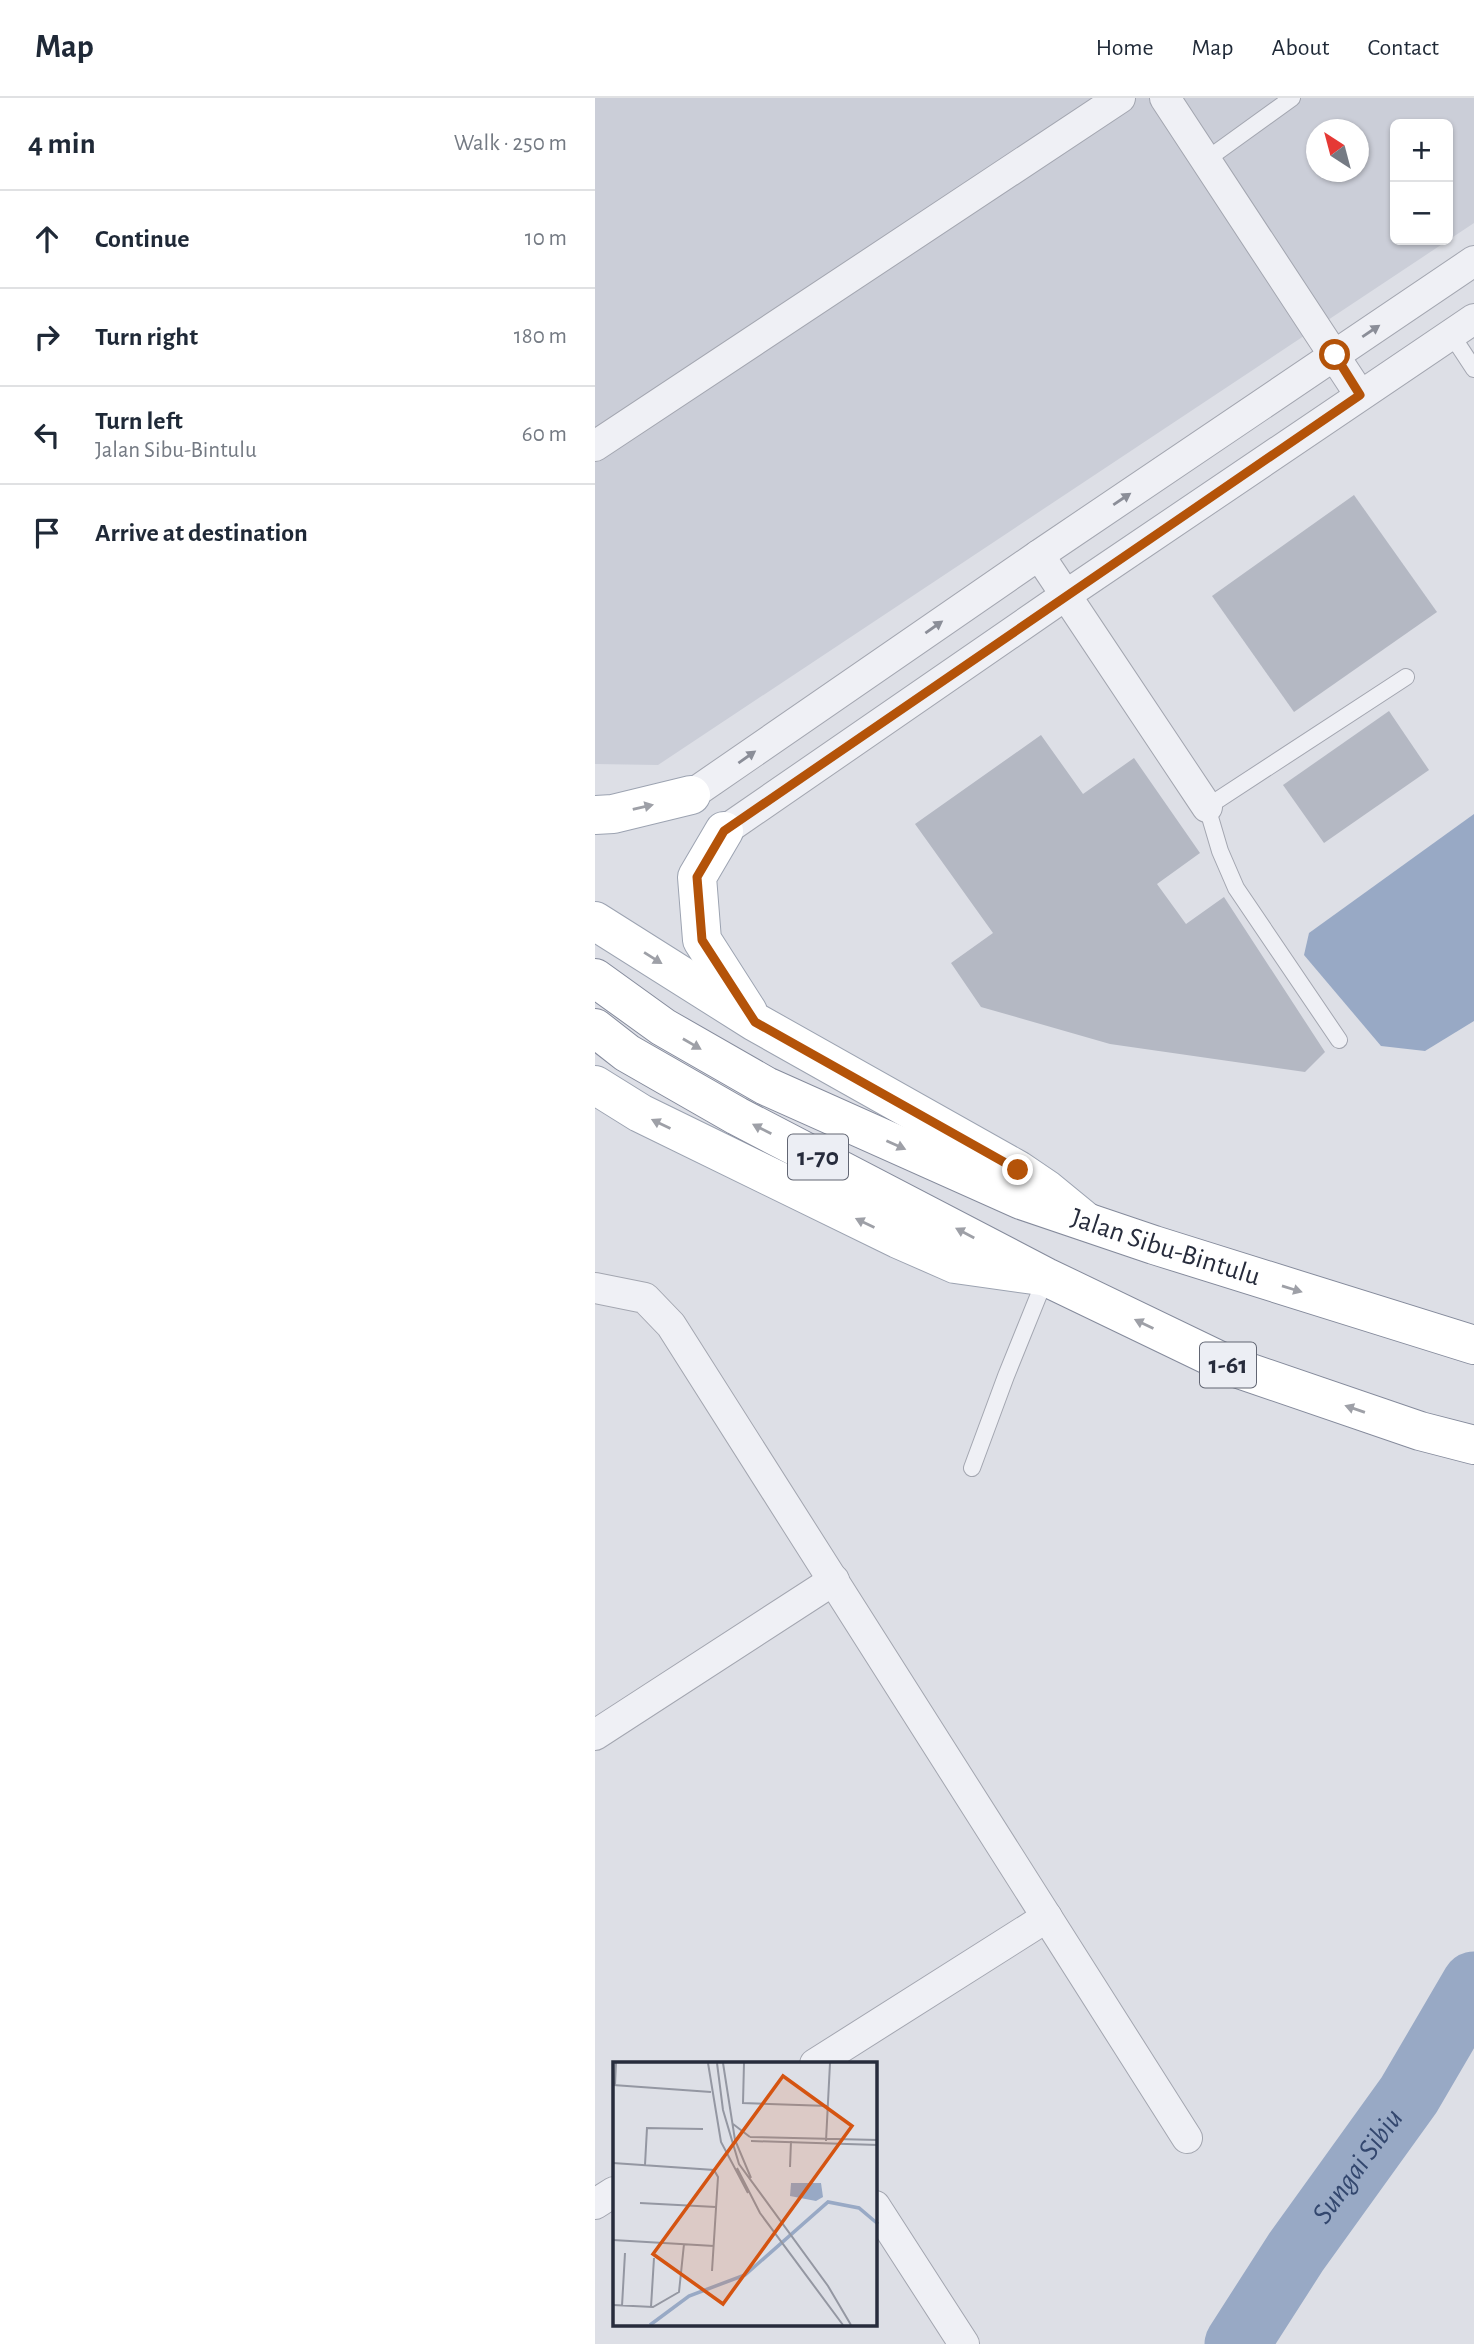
<!DOCTYPE html>
<html lang="en">
<head>
<meta charset="utf-8">
<style>
	:root { --surface:#fff; --page:#f2f2f3; --text:#1f2937; --muted:#747a83; --line:#e0e1e3 }
	body { margin:0; font-family:"Alegreya Sans",sans-serif; background:var(--page); color:var(--text) }
	.controls { position:absolute; right:21px; top:21px; display:grid; overflow:hidden; border-radius:10px; box-shadow:0 2px 5px #0004 }
	.controls button { width:63px; height:63px; display:grid; place-items:center; padding:0; border:0; border-bottom:2px solid var(--line); background:var(--surface); color:var(--text); font:35px sans-serif }
	.compass { position:absolute; left:711px; top:21px; width:63px; height:63px; border-radius:50%; background:var(--surface); box-shadow:0 2px 5px #0004; rotate:324deg }
	.stop { position:absolute; width:21px; height:21px; margin:-16px; border:5px solid #b45309; border-radius:50%; background:#fff }
	.stop.end { background:#b45309; border-color:#fff; box-shadow:0 2px 7px #0008 }
	.list { margin:0; padding:0; list-style:none }
	h2 { display:flex; justify-content:space-between; align-items:center; height:91px; margin:0; padding:0 28px; font-size:30px }
	h2 small { font-size:23px; font-weight:400; color:var(--muted) }
	.list li { display:grid; grid-template-columns:46px 1fr auto; gap:21px; align-items:center; box-sizing:border-box; height:98px; padding:0 28px; border-top:2px solid var(--line) }
	.list b { display:block; font-size:26px; white-space:nowrap }
	.list p { margin:0; font-size:23px; white-space:nowrap; color:var(--muted) }
	.list em { font-size:23px; font-style:normal; color:var(--muted) }
	.icon { flex:none; width:38px; height:38px; fill:none; stroke:currentColor; stroke-width:2; stroke-linecap:round; stroke-linejoin:round }
	.map { position:relative; flex:none; width:879px; height:2246px; overflow:hidden }
	header { display:flex; align-items:center; gap:42px; box-sizing:border-box; height:98px; padding:0 35px; background:var(--surface); border-bottom:2px solid var(--line) }
	header strong { font-size:33px }
	nav { display:flex; gap:38px; margin-inline-start:auto; font-size:24px }
	main { display:flex }
	aside { flex:1; background:var(--surface) }
	.map>svg:first-child { display:block }
	.built { fill:#cbced8; fill-rule:evenodd }
	.water { fill:#98a9c5 }
	.lines { fill:none; stroke-linecap:round; stroke-linejoin:round }
	.river { stroke:#98a9c5; stroke-width:65 }
	.building { fill:#b4b8c3 }
	.service-casing { stroke:#a3a6b0; stroke-width:18 }
	.minor-casing { stroke:#a3a6b0; stroke-width:32 }
	.primary-casing { stroke:#9ca3b1; stroke-width:40 }
	.trunk-casing { stroke:#858b9c; stroke-width:40 }
	.service { stroke:#eff0f5; stroke-width:16 }
	.minor { stroke:#eff0f5; stroke-width:30 }
	.primary { stroke:#fff; stroke-width:38 }
	.trunk { stroke:#fff; stroke-width:38 }
	.oneway { fill:#8b8e98 }
	.oneway2 { fill:#9ea0a7 }
	.route { stroke:#b45309; stroke-width:9 }
	.labels { text-anchor:middle; dominant-baseline:central; stroke-width:6; stroke-linejoin:round; paint-order:stroke }
	.shield { fill:#eceef4; stroke:#626673; stroke-width:2 }
	.shield-label { font-size:26px; font-weight:bold; fill:#272c3c }
	.street-label { font-size:28px; fill:#272c3c; stroke:#eceef4 }
	.water-label { font-size:30px; font-style:italic; fill:#33476e; stroke:#eceef4 }
	.inset-river { fill:none; stroke:#98a9c5; stroke-width:3.5 }
	.inset-road { fill:none; stroke:#9497a2; stroke-width:2 }
	.view { fill:#d55411; fill-opacity:0.15; stroke:#d55411; stroke-width:3.5 }
	.inset-edge { fill:none; stroke:#272c3c; stroke-width:3.5 }
</style>
</head>
<body>
<header>
<strong>Map</strong>
<nav><a>Home</a><a>Map</a><a>About</a><a>Contact</a></nav>
</header>
<main>
<aside>
<h2>4 min<small>Walk · 250 m</small></h2>
<ul class="list">
<li><svg class="icon" aria-label="ahead" viewBox="0 0 24 24"><path d="M12 20V5M6 11l6-6 6 6"/></svg><div><b>Continue</b></div><em>10 m</em></li>
<li><svg class="icon" aria-label="right" viewBox="0 0 24 24"><path d="M7 20v-9h11M14 6l5 5-5 5"/></svg><div><b>Turn right</b></div><em>180 m</em></li>
<li><svg class="icon" aria-label="left" viewBox="0 0 24 24"><path d="M17 20v-9H6M10 6l-5 5 5 5"/></svg><div><b>Turn left</b><p>Jalan Sibu-Bintulu</p></div><em>60 m</em></li>
<li><svg class="icon" aria-label="arrive" viewBox="0 0 24 24"><path d="M6 21V4h12l-3 4 3 4H6"/></svg><div><b>Arrive at destination</b></div></li>
</ul>
</aside>
<div class="map">
<svg width="879" height="2246" viewBox="0 0 879 2246">
	<rect width="100%" height="100%" fill="#dddfe6"/>
	<!-- built -->
	<path class="built" d="M0 0H879V125L63 667 0 666ZM800 26H853V142H800ZM722 32H764V74H722Z"/>
	<!-- water -->
	<polygon class="water" points="879,716 879,923 830,953 786,948 709,857 714,835"/>
	<g class="lines">
		<!-- river -->
		<path class="river" id="s1" d="M642 2246 701 2154 814 1997 879 1886"/>
	</g>
	<!-- building -->
	<g class="building">
		<polygon points="759,397 842,514 699,614 617,498"/>
		<polygon points="794,613 834,672 729,745 688,687"/>
		<polygon points="446,637 488,696 539,660 605,755 562,786 591,826 629,799 730,954 710,974 515,946 386,909 356,865 398,835 320,726"/>
	</g>
	<g class="lines">
		<!-- service casing -->
		<g class="service-casing">
			<g id="service">
				<polyline points="611,62 697,0"/>
				<polyline points="856,236 879,271"/>
				<polyline points="744,942 641,790 625,753 612,709 811,579"/>
				<polyline points="377,1370 411,1278 451,1179"/>
			</g>
		</g>
		<!-- minor casing -->
		<g class="minor-casing">
			<g id="minor">
				<polyline points="570,0 765,297"/>
				<polyline points="0,348 525,0"/>
				<polyline points="444,457 612,709"/>
				<polyline points="96,697 444,457 879,163"/>
				<polyline points="129,733 471,497 879,221"/>
				<polyline points="0,1190 50,1200 76,1227 592,2040"/>
				<polyline points="0,1637 239,1482"/>
				<polyline points="220,1966 452,1819"/>
				<polyline points="0,2106 19,2094"/>
				<polyline points="280,2108 369,2246"/>
			</g>
		</g>
		<!-- primary casing -->
		<g class="primary-casing">
			<g id="primary">
				<polyline points="0,717 18,716 96,697"/>
				<polyline points="129,733 102,779 107,842 153,914"/>
				<polyline points="0,823 160,924 423,1072 451,1091 490,1123"/>
				<polyline points="0,987 45,1015 303,1141 360,1166 446,1178"/>
			</g>
		</g>
		<!-- trunk casing -->
		<g class="trunk-casing">
			<g id="trunk">
				<path id="s2" d="M0 880 68 929 171 988 426 1102 559 1147 879 1247"/>
				<polyline points="0,930 32,955 142,1018 451,1179 638,1269 825,1333 879,1347"/>
			</g>
		</g>
		<!-- service -->
		<use href="#service" class="service"/>
		<!-- minor -->
		<use href="#minor" class="minor"/>
		<!-- primary -->
		<use href="#primary" class="primary"/>
		<!-- trunk -->
		<use href="#trunk" class="trunk"/>
	</g>
	<!-- one-way arrows -->
	<defs><path id="oneway-solid" d="M-6-.8H1V-3.2L6.5 0L1 3.2V.8H-6Z" transform="scale(1.75)"/></defs>
	<g class="oneway">
		<use href="#oneway-solid" transform="translate(776 233) rotate(-34)"/>
		<use href="#oneway-solid" transform="translate(527 401) rotate(-34)"/>
		<use href="#oneway-solid" transform="translate(339 529) rotate(-35)"/>
		<use href="#oneway-solid" transform="translate(152 659) rotate(-35)"/>
	</g>
	<g class="oneway2">
		<use href="#oneway-solid" transform="translate(48 709) rotate(-13)"/>
		<use href="#oneway-solid" transform="translate(58 860) rotate(32)"/>
		<use href="#oneway-solid" transform="translate(97 946) rotate(30)"/>
		<use href="#oneway-solid" transform="translate(66 1026) rotate(-154)"/>
		<use href="#oneway-solid" transform="translate(167 1031) rotate(-153)"/>
		<use href="#oneway-solid" transform="translate(301 1047) rotate(24)"/>
		<use href="#oneway-solid" transform="translate(270 1125) rotate(-154)"/>
		<use href="#oneway-solid" transform="translate(370 1135) rotate(-152)"/>
		<use href="#oneway-solid" transform="translate(697 1191) rotate(17)"/>
		<use href="#oneway-solid" transform="translate(549 1226) rotate(-154)"/>
		<use href="#oneway-solid" transform="translate(760 1311) rotate(-161)"/>
	</g>
	<g class="lines">
		<!-- route -->
		<polyline class="route" points="423,1072 160,924 107,842 102,779 129,733 765,297 740,257"/>
	</g>
	<g class="labels">
		<!-- shield labels -->
		<g class="shield">
			<rect x="193" y="1036.5" width="60" height="45" rx="5"/>
			<rect x="605" y="1244.5" width="56" height="45" rx="5"/>
		</g>
		<g class="shield-label">
			<text x="223" y="1059">1-70</text>
			<text x="633" y="1267">1-61</text>
		</g>
		<!-- street labels -->
		<g class="street-label">
			<text stroke="none"><textPath href="#s2" startOffset="634">Jalan Sibu-Bintulu</textPath></text>
		</g>
		<!-- water labels -->
		<g class="water-label">
			<text stroke="none"><textPath href="#s1" startOffset="215">Sungai Sibiu</textPath></text>
		</g>
	</g>
	<!-- overview -->
	<g transform="translate(18 1964)">
		<rect width="264" height="264" fill="#dddfe6"/>
		<path d="M208 121 210 135 203 139 177 134 178 121Z" fill="#98a9c5"/>
		<path class="inset-river" d="M37 263 76 234 132 213 215 140 246 146 265 162"/>
		<path class="inset-road" d="M95 1 108 80 135 131M104 1 110 48 126 102 215 224 238 263M110 1 122 78 138 116M131 1 130 41 215 44M0 23 98 30M2 23 3 1M120 62 137 75M137 75 265 78M138 79 265 83M213 79 217 1M0 101 101 108 105 115 99 209M32 103 34 66 90 67M177 105 178 79M124 106 147 151 230 263M27 141 103 145M0 178 101 184M0 243 40 245 66 230 71 182M9 244 12 191M38 245 41 196"/>
		<path class="view" d="M170 14 239 64 110 242 40 192Z"/>
		<rect width="264" height="264" class="inset-edge"/>
	</g>
</svg>
<div class="controls">
<button>+</button>
<button>−</button>
</div>
<svg class="compass" viewBox="-18 -18 36 36"><path d="M0-13l5 13h-10z" fill="#e53935"/><path d="M0 13l5-13h-10z" fill="#747a83"/></svg>
<div class="stop" style="left:740px;top:257px"></div>
<div class="stop end" style="left:423px;top:1072px"></div>
</div>
</main>
</body>
</html>
